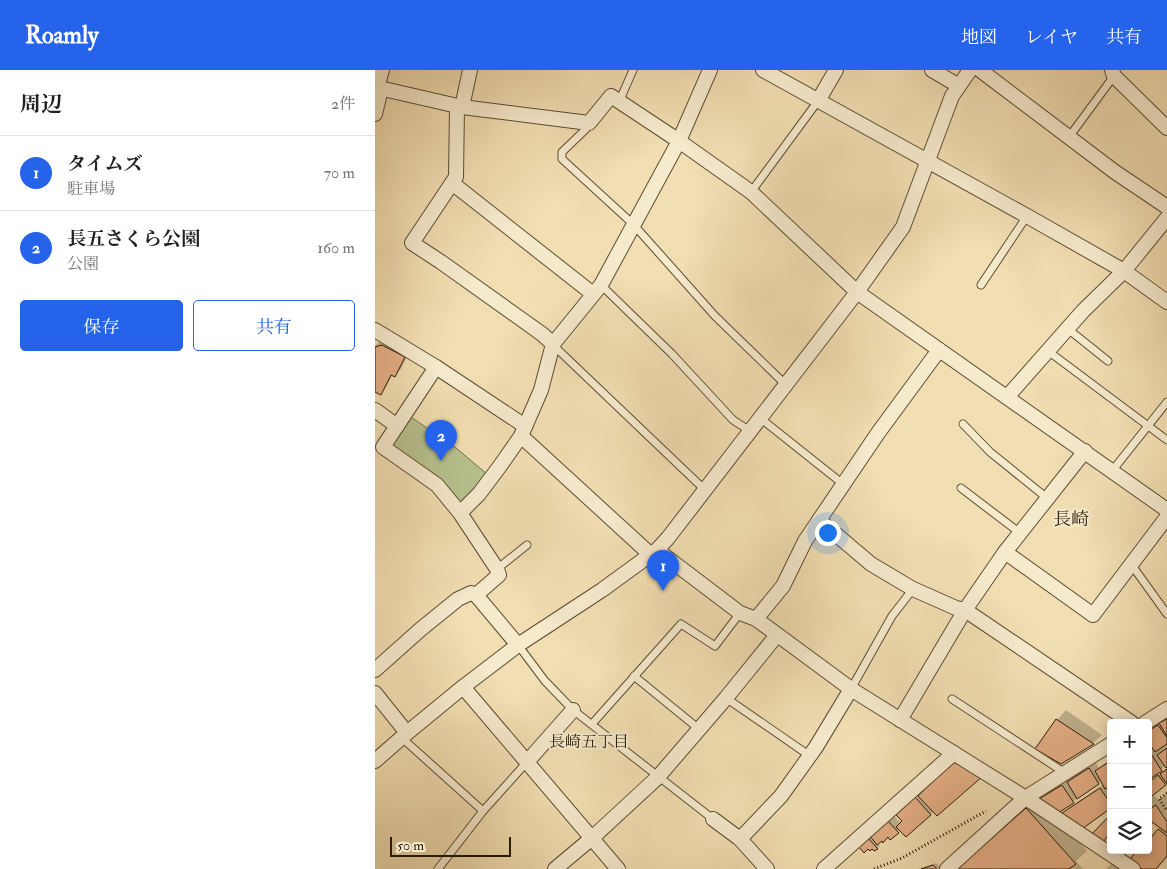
<!DOCTYPE html>
<html lang="ja">
<head>
<meta charset="utf-8">
<style>
	:root { --surface:#fff; --page:#f6f6f6; --text:#222; --muted:#767676; --line:#e0e0e0; --accent:#2563eb }
	body { margin:0; font-family:"IM FELL Double Pica","Noto Serif JP",serif; background:var(--page); color:var(--text) }
	.controls { position:absolute; right:15px; bottom:15px; display:grid; overflow:hidden; border-radius:5px; box-shadow:0 2px 12px #0003 }
	.controls button { width:45px; height:45px; display:grid; place-items:center; padding:0; border:0; border-bottom:1px solid var(--line); background:var(--surface); color:var(--text); font:25px sans-serif }
	.scale { position:absolute; left:15px; bottom:12px; width:121px; box-sizing:border-box; padding-left:5px; border:2px solid #2a1c09; border-top:0; font-size:14px; line-height:18px; white-space:nowrap; color:#2a1c09; -webkit-text-stroke:4px #f6eacd; paint-order:stroke }
	.you { position:absolute; left:452px; top:462px; width:18px; height:18px; margin:-12px; border:4px solid #fff; border-radius:50%; background:#1a73e8; box-shadow:0 0 0 8px #1a73e833 }
	.badge { display:grid; place-items:center; width:32px; height:32px; border-radius:50%; background:var(--accent); color:#fff; font-size:16px; font-weight:700 }
	.pin { position:absolute; translate:-50% -41px; filter:drop-shadow(0 1px 2px #0008) }
	.pin::after { content:''; position:absolute; top:26px; width:18px; height:15px; background:inherit; clip-path:polygon(0 0,100% 0,50% 100%) }
	.list { margin:0; padding:0; list-style:none }
	h2 { display:flex; justify-content:space-between; align-items:center; height:65px; margin:0; padding:0 20px; font-size:21px }
	h2 small { font-size:16px; font-weight:400; color:var(--muted) }
	.list li { display:grid; grid-template-columns:32px 1fr auto; gap:15px; align-items:center; box-sizing:border-box; height:75px; padding:0 20px; border-top:1px solid var(--line) }
	.list b { display:block; font-size:19px; white-space:nowrap }
	.list p { margin:0; font-size:16px; white-space:nowrap; color:var(--muted) }
	.list em { font-size:16px; font-style:normal; color:var(--muted) }
	.actions { display:flex; gap:10px; padding:15px 20px }
	.actions a { flex:1; padding:11px 0; border:1px solid var(--accent); border-radius:5px; text-align:center; font-size:18px; color:var(--accent) }
	.actions .main { background:var(--accent); color:#fff }
	.icon { flex:none; width:28px; height:28px; fill:none; stroke:currentColor; stroke-width:2; stroke-linecap:round; stroke-linejoin:round }
	.map { position:relative; flex:none; width:792px; height:799px; overflow:hidden }
	header { display:flex; align-items:center; gap:30px; box-sizing:border-box; height:70px; padding:0 25px; background:var(--accent); color:#fff }
	header strong { font-size:24px }
	nav { display:flex; gap:28px; margin-inline-start:auto; font-size:18px }
	main { display:flex }
	aside { flex:1; background:var(--surface) }
	.map>svg:first-child { display:block }
	.green { fill:#b7c28f; stroke:#706f4c }
	.shadow { fill:#0003 }
	.building { fill:#e5ae85; stroke:#2a1c09 }
	.lines { fill:none; stroke-linecap:round; stroke-linejoin:round }
	.service-casing { stroke:#5c4c33; stroke-width:9 }
	.minor-casing { stroke:#5c4c33; stroke-width:16 }
	.path { stroke:#2a1c09; stroke-width:3; stroke-dasharray:1 2.5; stroke-linecap:butt }
	.service { stroke:#f6eacd; stroke-width:7 }
	.minor { stroke:#f6eacd; stroke-width:14 }
	.labels { text-anchor:middle; dominant-baseline:central; stroke-width:4; stroke-linejoin:round; paint-order:stroke }
	.neighbourhood-label { font-size:16px; fill:#2a1c09; stroke:#f6eacd }
	.quarter-label { font-size:18px; fill:#2a1c09; stroke:#f6eacd }
</style>
</head>
<body>
<header>
<strong>Roamly</strong>
<nav><a>地図</a><a>レイヤ</a><a>共有</a></nav>
</header>
<main>
<aside>
<h2>周辺<small>2件</small></h2>
<ul class="list">
<li><span class="badge">1</span><div><b>タイムズ</b><p>駐車場</p></div><em>70 m</em></li>
<li><span class="badge">2</span><div><b>長五さくら公園</b><p>公園</p></div><em>160 m</em></li>
</ul>
<div class="actions"><a class="main">保存</a><a>共有</a></div>
</aside>
<div class="map">
<svg width="792" height="799" viewBox="0 0 792 799">
	<rect width="100%" height="100%" fill="#f1deb2"/>
	<filter id="stains"><feTurbulence type="fractalNoise" baseFrequency=".004" numOctaves="4"/><feColorMatrix values="0 0 0 0 .2 0 0 0 0 .09 0 0 0 0 .02 0 0 0 .5 -.17"/></filter>
	<radialGradient id="worn" r=".72"><stop offset=".6" stop-color="#630" stop-opacity="0"/><stop offset="1" stop-color="#630" stop-opacity=".3"/></radialGradient>
	<!-- green -->
	<polygon class="green" points="33,345 81,378 112,404 102,421 84,437 16,378 16,371"/>
	<!-- shadow -->
	<g class="shadow">
		<polygon points="13,270 35,281 26,299 20,305 18,304 11,317 6,323 0,321 0,276 4,272"/>
		<polygon points="691,640 727,665 718,673 686,693 662,678 682,650"/>
		<polygon points="792,648 792,695 773,708 773,655 782,650 785,653"/>
		<polygon points="588,684 615,697 607,705 559,741 532,765 525,759 515,768 514,766 507,769 502,773 505,776 500,780 497,778 485,777 518,745 526,753 528,751 522,745"/>
		<polygon points="736,690 736,714 733,716 736,720 736,736 689,744 694,738 729,714 727,710 703,727 698,732 671,735 712,781 701,791 708,799 582,799 663,727 666,729 672,723 693,710 694,711 699,706 721,693 724,698"/>
		<polygon points="792,698 792,712 777,724 784,730 792,723 792,788 781,799 769,799 773,780 773,769 786,757 779,752 773,759 773,714"/>
		<polygon points="739,791 747,799 731,799"/>
		<polygon points="561,793 565,797 563,799 543,799"/>
	</g>
	<!-- building -->
	<g class="building">
		<polygon points="7,275 30,287 20,307 16,305 6,325 0,322 0,277"/>
		<polygon points="681,649 719,674 686,694 660,679"/>
		<polygon points="792,649 792,666 784,653"/>
		<polygon points="783,655 792,668 792,674 780,682 773,672 773,661"/>
		<polygon points="792,678 792,697 791,698 782,685"/>
		<polygon points="773,679 787,701 773,710"/>
		<polygon points="578,692 608,706 562,746 543,726"/>
		<polygon points="732,693 736,699 736,716 730,719 720,701"/>
		<polygon points="714,698 724,714 702,729 692,712"/>
		<polygon points="792,699 792,714 785,704"/>
		<polygon points="783,705 791,715 777,726 773,725 773,713"/>
		<polygon points="687,715 699,733 683,743 664,729"/>
		<polygon points="725,718 736,734 736,738 707,759 690,748 687,743"/>
		<polygon points="540,727 556,745 531,767 521,757 527,751 521,745"/>
		<polygon points="781,735 792,752 792,763 773,749 773,740"/>
		<polygon points="651,738 701,794 694,799 582,799"/>
		<polygon points="736,744 736,761 727,774 715,766"/>
		<polygon points="512,750 524,763 515,770 513,767 508,773 507,771 502,775 495,766"/>
		<polygon points="783,759 792,766 792,786 781,799 767,799 755,789 762,780 773,780 773,771"/>
		<polygon points="493,768 503,779 499,781 497,779 495,781 493,779 489,783 484,777"/>
		<polygon points="743,780 754,780 749,785"/>
		<polygon points="558,795 562,799 546,799"/>
	</g>
	<g class="lines">
		<!-- service casing -->
		<g class="service-casing">
			<g id="service">
				<polyline points="244,32 258,0"/>
				<polyline points="214,53 211,59 187,82 187,89 258,154 340,246 410,314"/>
				<polyline points="694,67 739,6"/>
				<polyline points="376,122 443,31"/>
				<polyline points="226,215 297,284 358,350 375,361"/>
				<polyline points="606,215 652,146"/>
				<polyline points="693,259 733,291"/>
				<polyline points="178,275 330,420"/>
				<polyline points="673,281 792,370"/>
				<polyline points="385,348 468,414"/>
				<polyline points="588,354 615,382 672,428"/>
				<polyline points="737,401 792,332"/>
				<polyline points="586,418 645,463"/>
				<polyline points="756,494 792,544"/>
				<polyline points="122,499 152,475"/>
				<polyline points="143,575 170,611 198,640 338,749"/>
				<polyline points="259,606 324,659"/>
				<polyline points="476,619 517,546 538,519"/>
				<polyline points="351,628 435,686"/>
				<polyline points="577,629 690,703"/>
				<polyline points="217,654 306,554 340,576 365,543"/>
				<polyline points="27,668 108,741"/>
				<polyline points="63,799 108,741 152,692"/>
			</g>
		</g>
		<!-- minor casing -->
		<g class="minor-casing">
			<g id="minor">
				<polyline points="388,0 652,146 749,201 792,232"/>
				<polyline points="557,0 584,16"/>
				<polyline points="605,0 740,102 792,137"/>
				<polyline points="737,0 739,6 792,58"/>
				<polyline points="0,17 87,37 214,53 236,26 304,71 376,122 482,222 792,440"/>
				<polyline points="2,18 7,0"/>
				<polyline points="443,31 461,0"/>
				<polyline points="82,36 81,107 37,173 66,192 167,264 178,274"/>
				<polyline points="87,37 95,0"/>
				<polyline points="0,44 6,19"/>
				<polyline points="77,113 218,224"/>
				<polyline points="0,260 61,297 150,356"/>
				<polyline points="61,297 8,377 62,415 85,443 122,499 124,505 101,525"/>
				<polyline points="632,327 708,241 749,201 792,148"/>
				<polyline points="0,340 22,356"/>
				<polyline points="146,366 276,485"/>
				<polyline points="85,443 104,424 125,396 146,366 166,320 178,274 226,215 304,71 335,0"/>
				<polyline points="444,450 496,494 538,519 581,538 590,540 757,653"/>
				<polyline points="282,480 365,543 381,549 476,619 657,732 758,799"/>
				<polyline points="630,482 718,545 792,447"/>
				<polyline points="381,549 408,516 430,471 503,363 564,280"/>
				<polyline points="0,600 46,559 83,529 96,523 101,525 143,575"/>
				<polyline points="88,617 243,799"/>
				<polyline points="0,623 32,663"/>
				<polyline points="525,650 590,540 630,482 710,381"/>
				<polyline points="770,653 792,639"/>
				<polyline points="0,691 32,663 88,617 143,575 227,520 282,480 293,468 482,222 528,157 577,26 595,0"/>
				<polyline points="152,692 198,640"/>
				<polyline points="338,749 365,769 392,799"/>
				<polyline points="365,769 406,726 441,677 476,619"/>
				<polyline points="180,799 217,768 283,707 351,628 402,565"/>
				<polyline points="449,799 579,683"/>
				<polyline points="572,799 650,728 736,674"/>
			</g>
		</g>
		<!-- path -->
		<g class="path">
			<polyline points="792,723 784,729 792,741"/>
			<polyline points="499,799 527,788 611,741"/>
		</g>
		<!-- service -->
		<use href="#service" class="service"/>
		<!-- minor -->
		<use href="#minor" class="minor"/>
	</g>
	<g class="labels">
		<!-- neighbourhood labels -->
		<g class="neighbourhood-label">
			<text x="214" y="672">長崎五丁目</text>
		</g>
		<!-- quarter labels -->
		<g class="quarter-label">
			<text x="696" y="449">長崎</text>
		</g>
	</g>
	<rect width="100%" height="100%" filter="url(#stains)"/>
	<rect width="100%" height="100%" fill="url(#worn)"/>
</svg>
<div class="controls">
<button>+</button>
<button>−</button>
<button><svg class="icon" aria-label="layers" viewBox="0 0 24 24"><path d="M12 4l9 5-9 5-9-5zM3 14l9 5 9-5"/></svg></button>
</div>
<div class="scale">50 m</div>
<div class="you"></div>
<div class="pin badge" style="left:288px;top:521px">1</div>
<div class="pin badge" style="left:66px;top:391px">2</div>
</div>
</main>
</body>
</html>
